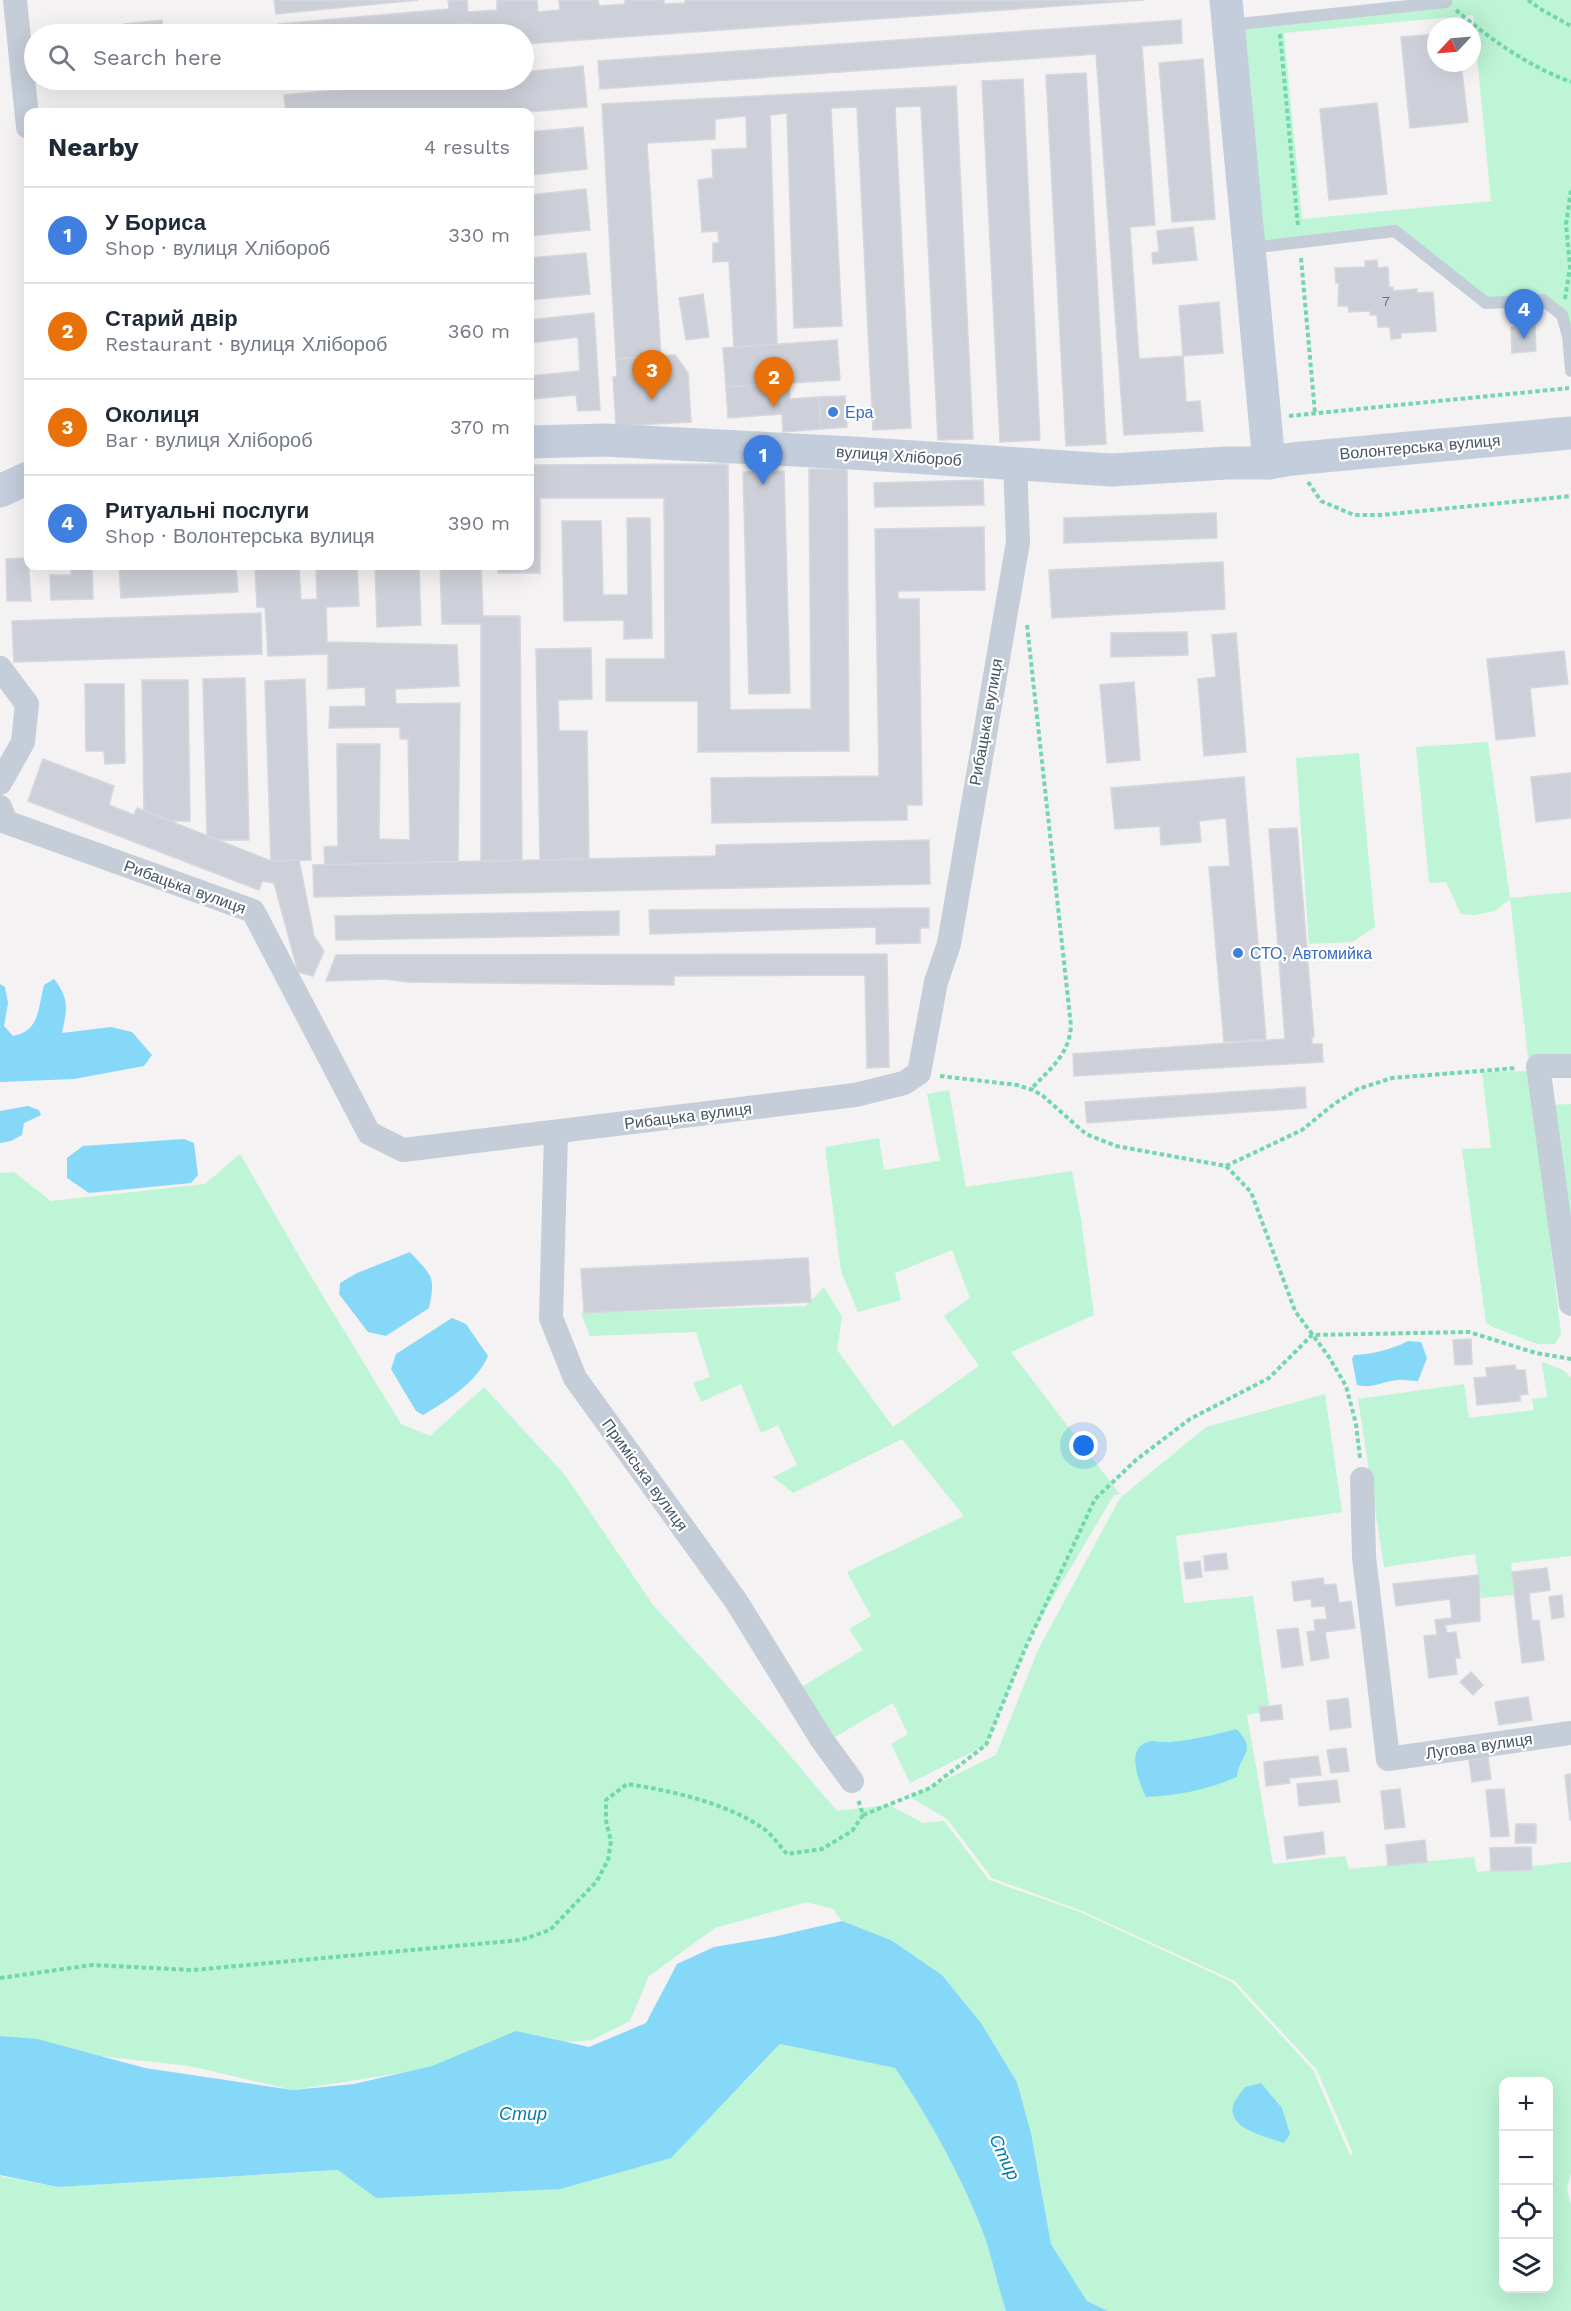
<!DOCTYPE html>
<html lang="en">
<head>
<meta charset="utf-8">
<style>
	:root { --surface:#fff; --page:#f6f6f7; --text:#1f2937; --muted:#747a83; --line:#e0e1e3; --accent:#d93025 }
	body { margin:0; font-family:"Work Sans",sans-serif; background:var(--page); color:var(--text) }
	.controls { position:absolute; right:18px; bottom:18px; display:grid; overflow:hidden; border-radius:12px; box-shadow:0 6px 24px #0002 }
	.controls button { width:54px; height:54px; display:grid; place-items:center; padding:0; border:0; border-bottom:2px solid var(--line); background:var(--surface); color:var(--text); font:30px sans-serif }
	.compass { position:absolute; left:1427px; top:18px; width:54px; height:54px; border-radius:50%; background:var(--surface); box-shadow:0 6px 24px #0002; rotate:244deg }
	.you { position:absolute; left:1084px; top:1446px; width:21px; height:21px; margin:-15px; border:4px solid #fff; border-radius:50%; background:#1a73e8; box-shadow:0 0 0 9px #1a73e833 }
	.badge { display:grid; place-items:center; width:39px; height:39px; border-radius:50%; background:var(--accent); color:#fff; font-size:20px; font-weight:700 }
	.pin { position:absolute; translate:-50% -50px; filter:drop-shadow(0 2px 3px #0008) }
	.pin::after { content:''; position:absolute; top:32px; width:21px; height:18px; background:inherit; clip-path:polygon(0 0,100% 0,50% 100%) }
	.list { margin:0; padding:0; list-style:none }
	h2 { display:flex; justify-content:space-between; align-items:center; height:78px; margin:0; padding:0 24px; font-size:26px }
	h2 small { font-size:20px; font-weight:400; color:var(--muted) }
	.list li { display:grid; grid-template-columns:39px 1fr auto; gap:18px; align-items:center; box-sizing:border-box; height:96px; padding:0 24px; border-top:2px solid var(--line) }
	.list b { display:block; font-size:22px; white-space:nowrap }
	.list p { margin:0; font-size:20px; white-space:nowrap; color:var(--muted) }
	.list em { font-size:20px; font-style:normal; color:var(--muted) }
	.icon { flex:none; width:33px; height:33px; fill:none; stroke:currentColor; stroke-width:2; stroke-linecap:round; stroke-linejoin:round }
	.map { position:relative; flex:none; width:1571px; height:2311px; overflow:hidden }
	.search { position:absolute; background:var(--surface); box-shadow:0 6px 24px #0002; left:24px; top:24px; width:510px; height:66px; display:flex; align-items:center; gap:15px; box-sizing:border-box; padding:0 21px; border-radius:33px; color:var(--muted); font-size:22px }
	.panel { position:absolute; background:var(--surface); box-shadow:0 6px 24px #0002; left:24px; top:108px; width:510px; height:462px; border-radius:12px }
	.map>svg:first-child { display:block }
	.green { fill:#bdf5d6; fill-rule:evenodd }
	.water { fill:#85d8f7 }
	.building { fill:#cdd0d8; stroke:#d5d7de; stroke-width:1.5 }
	.lines { fill:none; stroke-linecap:round; stroke-linejoin:round }
	.path { stroke:#70d8ab; stroke-width:4; stroke-dasharray:4.5 3; stroke-linecap:butt }
	.lane { stroke:#c4cdd8; stroke-width:12 }
	.street { stroke:#c4cdd8; stroke-width:24 }
	.secondary { stroke:#c3cddc; stroke-width:33 }
	.shop-dot { fill:#3f7fe0; stroke:#fff; stroke-width:2 }
	.labels { text-anchor:middle; dominant-baseline:central; stroke-width:4.5; stroke-linejoin:round; paint-order:stroke }
	.number-label { font-size:14px; fill:#687380 }
	.shop-label { font-size:16px; fill:#366cbe; stroke:#fff; text-anchor:start }
	.street-label { font-size:16px; fill:#475462; stroke:#fff }
	.water-label { font-size:18px; font-style:italic; fill:#027dab; stroke:#fff }
</style>
</head>
<body>
<div class="map">
<svg width="1571" height="2311" viewBox="0 0 1571 2311">
	<rect width="100%" height="100%" fill="#f4f2f2"/>
	<!-- green -->
	<g class="green">
		<path d="M1446 0H1571V371L1562 314 1543 300 1486 303 1395 231 1249 248 1228 25ZM1473 15 1491 201 1302 219 1284 33Z"/>
		<polygon points="1488,742 1510,898 1571,892 1571,1055 1528,1057 1510,899 1495,911 1474,915 1461,914 1446,882 1429,883 1416,747"/>
		<polygon points="1359,753 1375,927 1352,942 1309,944 1296,758"/>
		<polygon points="1526,1071 1531,1076 1561,1334 1555,1344 1537,1344 1493,1327 1486,1323 1462,1149 1491,1148 1482,1072"/>
		<polygon points="949,1090 966,1187 1072,1171 1081,1219 1094,1315 1011,1352 1119,1493 1123,1493 1114,1495 1030,1636 986,1745 910,1783 891,1744 908,1734 893,1703 833,1738 801,1687 863,1650 849,1629 871,1616 847,1572 964,1516 902,1439 793,1493 773,1477 797,1465 778,1425 761,1433 741,1384 701,1402 693,1383 710,1377 696,1332 590,1336 581,1313 806,1306 824,1287 842,1317 837,1350 893,1427 979,1366 944,1316 970,1298 952,1250 895,1273 901,1300 858,1312 841,1271 825,1147 879,1138 884,1170 940,1161 927,1094"/>
		<polygon points="1571,1104 1571,1226 1548,1105"/>
		<path d="M240 1154 309 1273 401 1424 430 1436 484 1387 565 1475 653 1605 775 1738 837 1811 889 1805 923 1823 944 1821 989 1880 1080 1912 1232 1982 1313 2070 1350 2155 1353 2154 1317 2070 1235 1981 1082 1911 992 1878 947 1819 910 1797 996 1755 1038 1650 1120 1498 1206 1427 1325 1394 1342 1512 1176 1536 1184 1603 1253 1596 1270 1711 1247 1715 1273 1864 1345 1856 1349 1869 1474 1857 1477 1872 1571 1862V2173L1567 2189 1571 2205V2311H1108L1087 2301 1051 2244 1031 2133 1017 2082 981 2023 942 1975 891 1940 842 1921 833 1909 807 1902 715 1928 649 1976 630 2021 592 2040 538 2044 470 2062 293 2090 190 2066 0 2045V1173L14 1172 51 1201 205 1184ZM1504 2082H1548V2288H1504Z"/>
		<polygon points="1542,1362 1563,1370 1571,1377 1571,1556 1511,1563 1514,1595 1481,1598 1475,1554 1384,1567 1358,1399 1464,1384 1469,1418 1534,1410 1532,1399 1547,1397"/>
		<path d="M780 2044 895 2068C927 2115 958 2170 979 2222 991 2250 996 2282 1006 2311H0V2176L58 2187 339 2170 376 2198 745 2082Z"/>
	</g>
	<!-- water -->
	<g class="water">
		<path d="M54 979C70 999 67 1010 62 1033L111 1027 132 1032 152 1055 144 1066 74 1079 0 1082V984L5 987 8 1003 4 1026 13 1036C40 1031 38 1008 44 985Z"/>
		<polygon points="28,1106 39,1110 41,1115 24,1123 22,1135 11,1141 0,1143 0,1111"/>
		<polygon points="184,1139 194,1143 198,1175 191,1183 89,1193 67,1178 67,1158 83,1146"/>
		<path d="M410 1252C432 1276 436 1276 429 1308L386 1336 368 1332 339 1294 340 1283 357 1273Z"/>
		<path d="M452 1318 466 1324 488 1356C476 1383 448 1400 423 1415L416 1411 391 1369 396 1354Z"/>
		<path d="M1408 1341 1421 1342 1427 1358 1418 1381C1412 1381 1404 1379 1398 1380 1384 1381 1372 1389 1357 1385L1352 1359 1354 1355C1372 1354 1391 1350 1408 1341Z"/>
		<path d="M1236 1729C1260 1752 1237 1756 1237 1777 1209 1789 1177 1796 1146 1797 1139 1782 1123 1745 1152 1741 1158 1741 1164 1743 1171 1742 1193 1740 1214 1735 1236 1729Z"/>
		<path d="M842 1921 891 1940 942 1975 981 2023 1017 2082 1031 2133 1051 2244 1087 2301 1108 2311H1006C996 2282 991 2250 979 2222 958 2170 927 2115 895 2068L780 2044 671 2158 560 2189 376 2198 338 2170 58 2187 0 2175V2036L37 2039 145 2068 293 2090 354 2084 432 2066 516 2031 589 2047 646 2023 677 1964 714 1947 773 1937Z"/>
		<path d="M1261 2083 1282 2108 1290 2134 1284 2143C1268 2137 1224 2129 1234 2103 1237 2097 1241 2092 1245 2087Z"/>
	</g>
	<!-- building -->
	<g class="building">
		<polygon points="274,0 418,0 276,14"/>
		<polygon points="448,0 467,0 468,12 497,10 497,0 537,0 538,12 560,10 559,0 598,0 599,6 625,4 625,0 664,0 664,4 685,3 685,0 1144,0 524,44 524,34 475,34 473,23 457,24 458,34 281,34 279,24 449,9"/>
		<polygon points="162,20 163,34 125,34 124,24"/>
		<polygon points="1181,20 1182,43 1142,46 1155,225 1130,227 1139,359 1183,356 1186,402 1200,401 1203,431 1124,435 1096,54 600,89 598,61"/>
		<polygon points="93,26 94,34 54,34 53,30"/>
		<polygon points="1436,34 1436,63 1461,63 1468,122 1410,128 1401,37"/>
		<polygon points="1203,59 1215,219 1172,222 1159,63"/>
		<polygon points="583,66 587,107 527,112 286,112 284,95 445,80 524,80 524,72"/>
		<polygon points="1086,73 1106,444 1066,446 1046,75"/>
		<polygon points="1023,79 1040,440 1000,442 982,81"/>
		<polygon points="956,86 973,439 938,440 921,106 895,107 911,428 873,430 857,107 831,108 842,326 794,328 787,113 770,115 777,344 734,347 729,261 713,262 713,243 719,243 718,231 702,232 698,180 713,178 712,150 747,148 746,116 715,119 715,139 647,143 661,356 616,359 602,104"/>
		<polygon points="1377,103 1387,194 1329,200 1320,109"/>
		<polygon points="583,127 587,169 530,175 530,132"/>
		<polygon points="586,189 590,230 530,236 530,195"/>
		<polygon points="1193,227 1197,260 1153,264 1152,253 1159,252 1157,231"/>
		<polygon points="586,253 590,294 530,300 530,258"/>
		<polygon points="1377,260 1378,268 1388,267 1389,287 1393,287 1393,291 1417,289 1417,293 1433,292 1436,331 1401,333 1401,338 1391,339 1390,327 1378,327 1377,315 1370,315 1370,311 1349,312 1348,306 1338,306 1339,283 1336,283 1335,268 1365,267 1365,261"/>
		<polygon points="703,294 709,337 686,340 679,298"/>
		<polygon points="1219,302 1223,353 1183,356 1179,306"/>
		<polygon points="594,313 600,410 578,411 576,395 533,399 531,376 580,371 578,337 530,343 530,320"/>
		<polygon points="1535,325 1536,351 1512,353 1511,327"/>
		<polygon points="837,340 840,380 726,387 723,348"/>
		<polygon points="675,355 688,373 691,422 616,426 613,377 617,377 616,359"/>
		<polygon points="789,383 790,399 819,397 821,429 783,432 782,414 728,418 726,387"/>
		<polygon points="845,396 847,427 821,429 819,397"/>
		<polygon points="728,464 730,710 811,709 809,469 847,469 849,751 698,752 698,701 606,701 606,659 665,659 664,498 540,498 540,573 498,573 498,566 530,566 530,465"/>
		<polygon points="784,471 790,693 749,694 743,472"/>
		<polygon points="983,480 984,505 875,507 874,483"/>
		<polygon points="1216,513 1217,538 1064,543 1064,518"/>
		<polygon points="627,518 650,518 652,638 624,639 624,620 564,621 562,521 601,521 603,595 628,595"/>
		<polygon points="984,527 985,590 898,591 898,599 919,599 922,805 907,805 907,820 712,823 711,778 879,776 875,529"/>
		<polygon points="28,558 31,601 7,601 6,559"/>
		<polygon points="1223,562 1225,609 1052,618 1049,570"/>
		<polygon points="71,566 92,566 93,599 51,600 50,575 71,575"/>
		<polygon points="119,566 236,566 238,592 121,598"/>
		<polygon points="255,566 299,566 301,600 317,599 316,566 357,566 359,606 326,607 327,642 457,645 459,686 395,689 396,704 460,703 458,862 325,865 324,847 338,846 337,744 380,744 379,839 410,840 408,739 400,739 400,727 329,728 330,707 366,706 365,687 328,689 328,654 268,656 265,607 257,607"/>
		<polygon points="375,566 419,566 421,625 377,627"/>
		<polygon points="440,566 481,566 483,616 520,616 522,860 481,861 481,624 442,624"/>
		<polygon points="261,613 262,654 14,662 12,621"/>
		<polygon points="1187,632 1188,655 1111,657 1111,633"/>
		<polygon points="1236,633 1246,752 1204,756 1198,679 1216,677 1212,635"/>
		<polygon points="591,648 592,699 558,700 559,731 587,731 589,859 540,860 536,649"/>
		<polygon points="1564,651 1568,684 1530,688 1535,736 1496,740 1487,659"/>
		<polygon points="245,678 249,840 220,840 207,836 203,679"/>
		<polygon points="305,679 311,860 271,861 265,681"/>
		<polygon points="142,680 188,680 190,821 171,821 144,810"/>
		<polygon points="1134,682 1140,760 1107,763 1100,685"/>
		<polygon points="85,684 124,684 125,763 105,764 104,751 86,751"/>
		<polygon points="43,759 114,786 109,805 134,815 137,808 271,861 299,860 314,936 324,951 313,976 298,972 274,883 262,881 259,890 28,801"/>
		<polygon points="1571,773 1571,818 1536,822 1531,777"/>
		<polygon points="1244,777 1266,1039 1224,1042 1209,867 1230,866 1226,818 1199,821 1201,842 1161,845 1160,826 1115,829 1111,788"/>
		<polygon points="1297,828 1314,1037 1312,1036 1312,1044 1322,1044 1323,1062 1074,1076 1073,1054 1285,1039 1269,829"/>
		<polygon points="929,840 930,884 314,897 313,865 716,856 716,845"/>
		<polygon points="929,908 929,928 920,928 920,943 876,944 876,927 650,934 649,910"/>
		<polygon points="619,911 619,935 336,940 335,916"/>
		<polygon points="887,954 889,1067 867,1068 865,975 674,976 674,985 407,982 386,979 326,981 336,955"/>
		<polygon points="1305,1087 1306,1108 1087,1123 1085,1102"/>
		<polygon points="808,1258 811,1302 584,1313 581,1269"/>
		<polygon points="1471,1339 1472,1364 1455,1365 1453,1340"/>
		<polygon points="1515,1365 1516,1370 1525,1370 1528,1394 1520,1395 1520,1401 1477,1405 1474,1378 1487,1377 1486,1368"/>
		<polygon points="1226,1553 1228,1569 1205,1571 1204,1556"/>
		<polygon points="1200,1561 1202,1577 1186,1579 1184,1563"/>
		<polygon points="1547,1568 1550,1590 1529,1593 1532,1621 1539,1620 1544,1660 1522,1663 1512,1572"/>
		<polygon points="1479,1575 1480,1621 1445,1625 1447,1633 1456,1632 1460,1658 1455,1658 1457,1674 1429,1678 1424,1636 1437,1635 1435,1620 1452,1618 1450,1599 1396,1606 1393,1584"/>
		<polygon points="1323,1578 1324,1585 1336,1584 1339,1603 1351,1601 1355,1628 1325,1632 1329,1658 1311,1661 1307,1632 1315,1631 1314,1620 1327,1619 1325,1606 1312,1607 1311,1599 1294,1601 1292,1582"/>
		<polygon points="1562,1595 1564,1617 1552,1619 1549,1597"/>
		<polygon points="1298,1628 1303,1665 1282,1668 1277,1630"/>
		<polygon points="1471,1672 1483,1685 1473,1695 1460,1682"/>
		<polygon points="1528,1697 1532,1720 1499,1725 1495,1702"/>
		<polygon points="1348,1698 1351,1727 1330,1730 1327,1701"/>
		<polygon points="1281,1705 1283,1719 1261,1721 1259,1707"/>
		<polygon points="1346,1748 1349,1771 1331,1773 1327,1750"/>
		<polygon points="1318,1756 1321,1775 1289,1778 1290,1783 1266,1786 1264,1762"/>
		<polygon points="1488,1757 1491,1779 1472,1782 1469,1760"/>
		<polygon points="1571,1774 1571,1820 1570,1820 1565,1775"/>
		<polygon points="1337,1780 1340,1802 1299,1806 1297,1784"/>
		<polygon points="1400,1789 1405,1827 1385,1829 1381,1791"/>
		<polygon points="1504,1789 1509,1836 1491,1837 1486,1790"/>
		<polygon points="1516,1824 1536,1824 1536,1843 1515,1843"/>
		<polygon points="1323,1832 1325,1854 1287,1859 1284,1837"/>
		<polygon points="1425,1840 1427,1862 1388,1866 1386,1845"/>
		<polygon points="1531,1847 1532,1870 1491,1871 1490,1848"/>
	</g>
	<g class="lines">
		<!-- path -->
		<g class="path">
			<polyline points="1528,0 1542,10 1571,26"/>
			<path d="M1456 10C1491 40 1528 66 1571 82"/>
			<polyline points="1280,34 1298,226"/>
			<polyline points="1301,258 1315,413"/>
			<polyline points="1565,299 1570,267 1566,224 1571,190"/>
			<polyline points="1289,416 1569,388"/>
			<polyline points="1308,482 1321,501 1354,515 1381,515 1571,496"/>
			<path d="M1027 625 1071 1026C1069 1055 1050 1069 1031 1089"/>
			<polyline points="940,1076 1017,1085 1033,1090 1043,1096 1086,1134 1116,1146 1226,1166 1251,1192 1295,1311 1329,1357 1346,1386 1356,1424 1360,1458"/>
			<polyline points="1226,1166 1302,1130 1334,1104 1358,1089 1392,1078 1517,1068"/>
			<polyline points="863,1815 930,1788 986,1745 1024,1651 1095,1499 1136,1460 1190,1419 1269,1378 1312,1335 1469,1332 1536,1353 1571,1359"/>
			<path d="M0 1978 92 1965 193 1970 521 1940 550 1930 597 1881 608 1860 611 1841 606 1821V1800L627 1784C669 1790 726 1803 761 1827 771 1833 779 1845 787 1854L822 1849 852 1831 863 1815 858 1799"/>
		</g>
		<!-- lane -->
		<g class="lane">
			<polyline points="1229,25 1446,2 1446,0"/>
			<polyline points="1250,248 1395,231 1486,303 1543,300 1562,315 1568,336 1571,371"/>
		</g>
		<!-- street -->
		<g class="street">
			<polyline points="15,0 28,127"/>
			<polyline points="0,668 27,704 23,742 0,783"/>
			<polyline points="0,807 6,822 253,911 369,1133 403,1150 855,1095 904,1083 919,1073 936,982 949,944 1018,542 1015,464"/>
			<polyline points="1571,1066 1538,1066 1571,1304"/>
			<polyline points="556,1133 551,1318 575,1378 736,1601 822,1740 852,1781"/>
			<polyline points="1362,1479 1364,1557 1388,1759 1571,1733"/>
		</g>
		<!-- secondary -->
		<g class="secondary">
			<polyline points="1226,0 1269,463"/>
			<polyline points="530,442 604,440 852,453 1111,470 1227,463 1269,463 1292,459 1571,433"/>
			<polyline points="0,491 28,478"/>
		</g>
	</g>
	<!-- markers -->
	<g class="shop-dot">
		<circle cx="833" cy="412" r="6"/>
		<circle cx="1238" cy="953" r="6"/>
	</g>
	<g class="labels">
		<!-- number labels -->
		<g class="number-label">
			<text x="1386" y="301">7</text>
		</g>
		<!-- shop labels -->
		<g class="shop-label">
			<text x="845" y="412">Ера</text>
			<text x="1250" y="953">СТО, Автомийка</text>
		</g>
		<!-- street labels -->
		<g class="street-label">
			<text transform="translate(1420 447) rotate(-5)">Волонтерська вулиця</text>
			<text transform="translate(899 456) rotate(4)">вулиця Хлібороб</text>
			<text transform="translate(986 722) rotate(-80)">Рибацька вулиця</text>
			<text transform="translate(185 887) rotate(20)">Рибацька вулиця</text>
			<text transform="translate(688 1116) rotate(-7)">Рибацька вулиця</text>
			<text transform="translate(645 1475) rotate(54)">Приміська вулиця</text>
			<text transform="translate(1479 1746) rotate(-8)">Лугова вулиця</text>
		</g>
		<!-- water labels -->
		<g class="water-label">
			<text x="523" y="2113">Стир</text>
			<text transform="translate(1005 2157) rotate(65)">Стир</text>
		</g>
	</g>
</svg>
<div class="controls">
<button>+</button>
<button>−</button>
<button><svg class="icon" aria-label="locate" viewBox="0 0 24 24"><circle cx="12" cy="12" r="6"/><path d="M12 2v4M12 18v4M2 12h4M18 12h4"/></svg></button>
<button><svg class="icon" aria-label="layers" viewBox="0 0 24 24"><path d="M12 4l9 5-9 5-9-5zM3 14l9 5 9-5"/></svg></button>
</div>
<svg class="compass" viewBox="-18 -18 36 36"><path d="M0-13l5 13h-10z" fill="#e53935"/><path d="M0 13l5-13h-10z" fill="#747a83"/></svg>
<div class="you"></div>
<div class="pin badge" style="left:763px;top:485px;background:#3f7fe0">1</div>
<div class="pin badge" style="left:774px;top:407px;background:#e8710a">2</div>
<div class="pin badge" style="left:652px;top:400px;background:#e8710a">3</div>
<div class="pin badge" style="left:1524px;top:339px;background:#3f7fe0">4</div>
<div class="search"><svg class="icon" aria-label="search" viewBox="0 0 24 24"><circle cx="10" cy="10" r="6"/><path d="M15 15l6 6"/></svg>Search here</div>
<section class="panel">
<h2>Nearby<small>4 results</small></h2>
<ul class="list">
<li><span class="badge" style="background:#3f7fe0">1</span><div><b>У Бориса</b><p>Shop · вулиця Хлібороб</p></div><em>330 m</em></li>
<li><span class="badge" style="background:#e8710a">2</span><div><b>Старий двір</b><p>Restaurant · вулиця Хлібороб</p></div><em>360 m</em></li>
<li><span class="badge" style="background:#e8710a">3</span><div><b>Околиця</b><p>Bar · вулиця Хлібороб</p></div><em>370 m</em></li>
<li><span class="badge" style="background:#3f7fe0">4</span><div><b>Ритуальні послуги</b><p>Shop · Волонтерська вулиця</p></div><em>390 m</em></li>
</ul>
</section>
</div>
</body>
</html>
